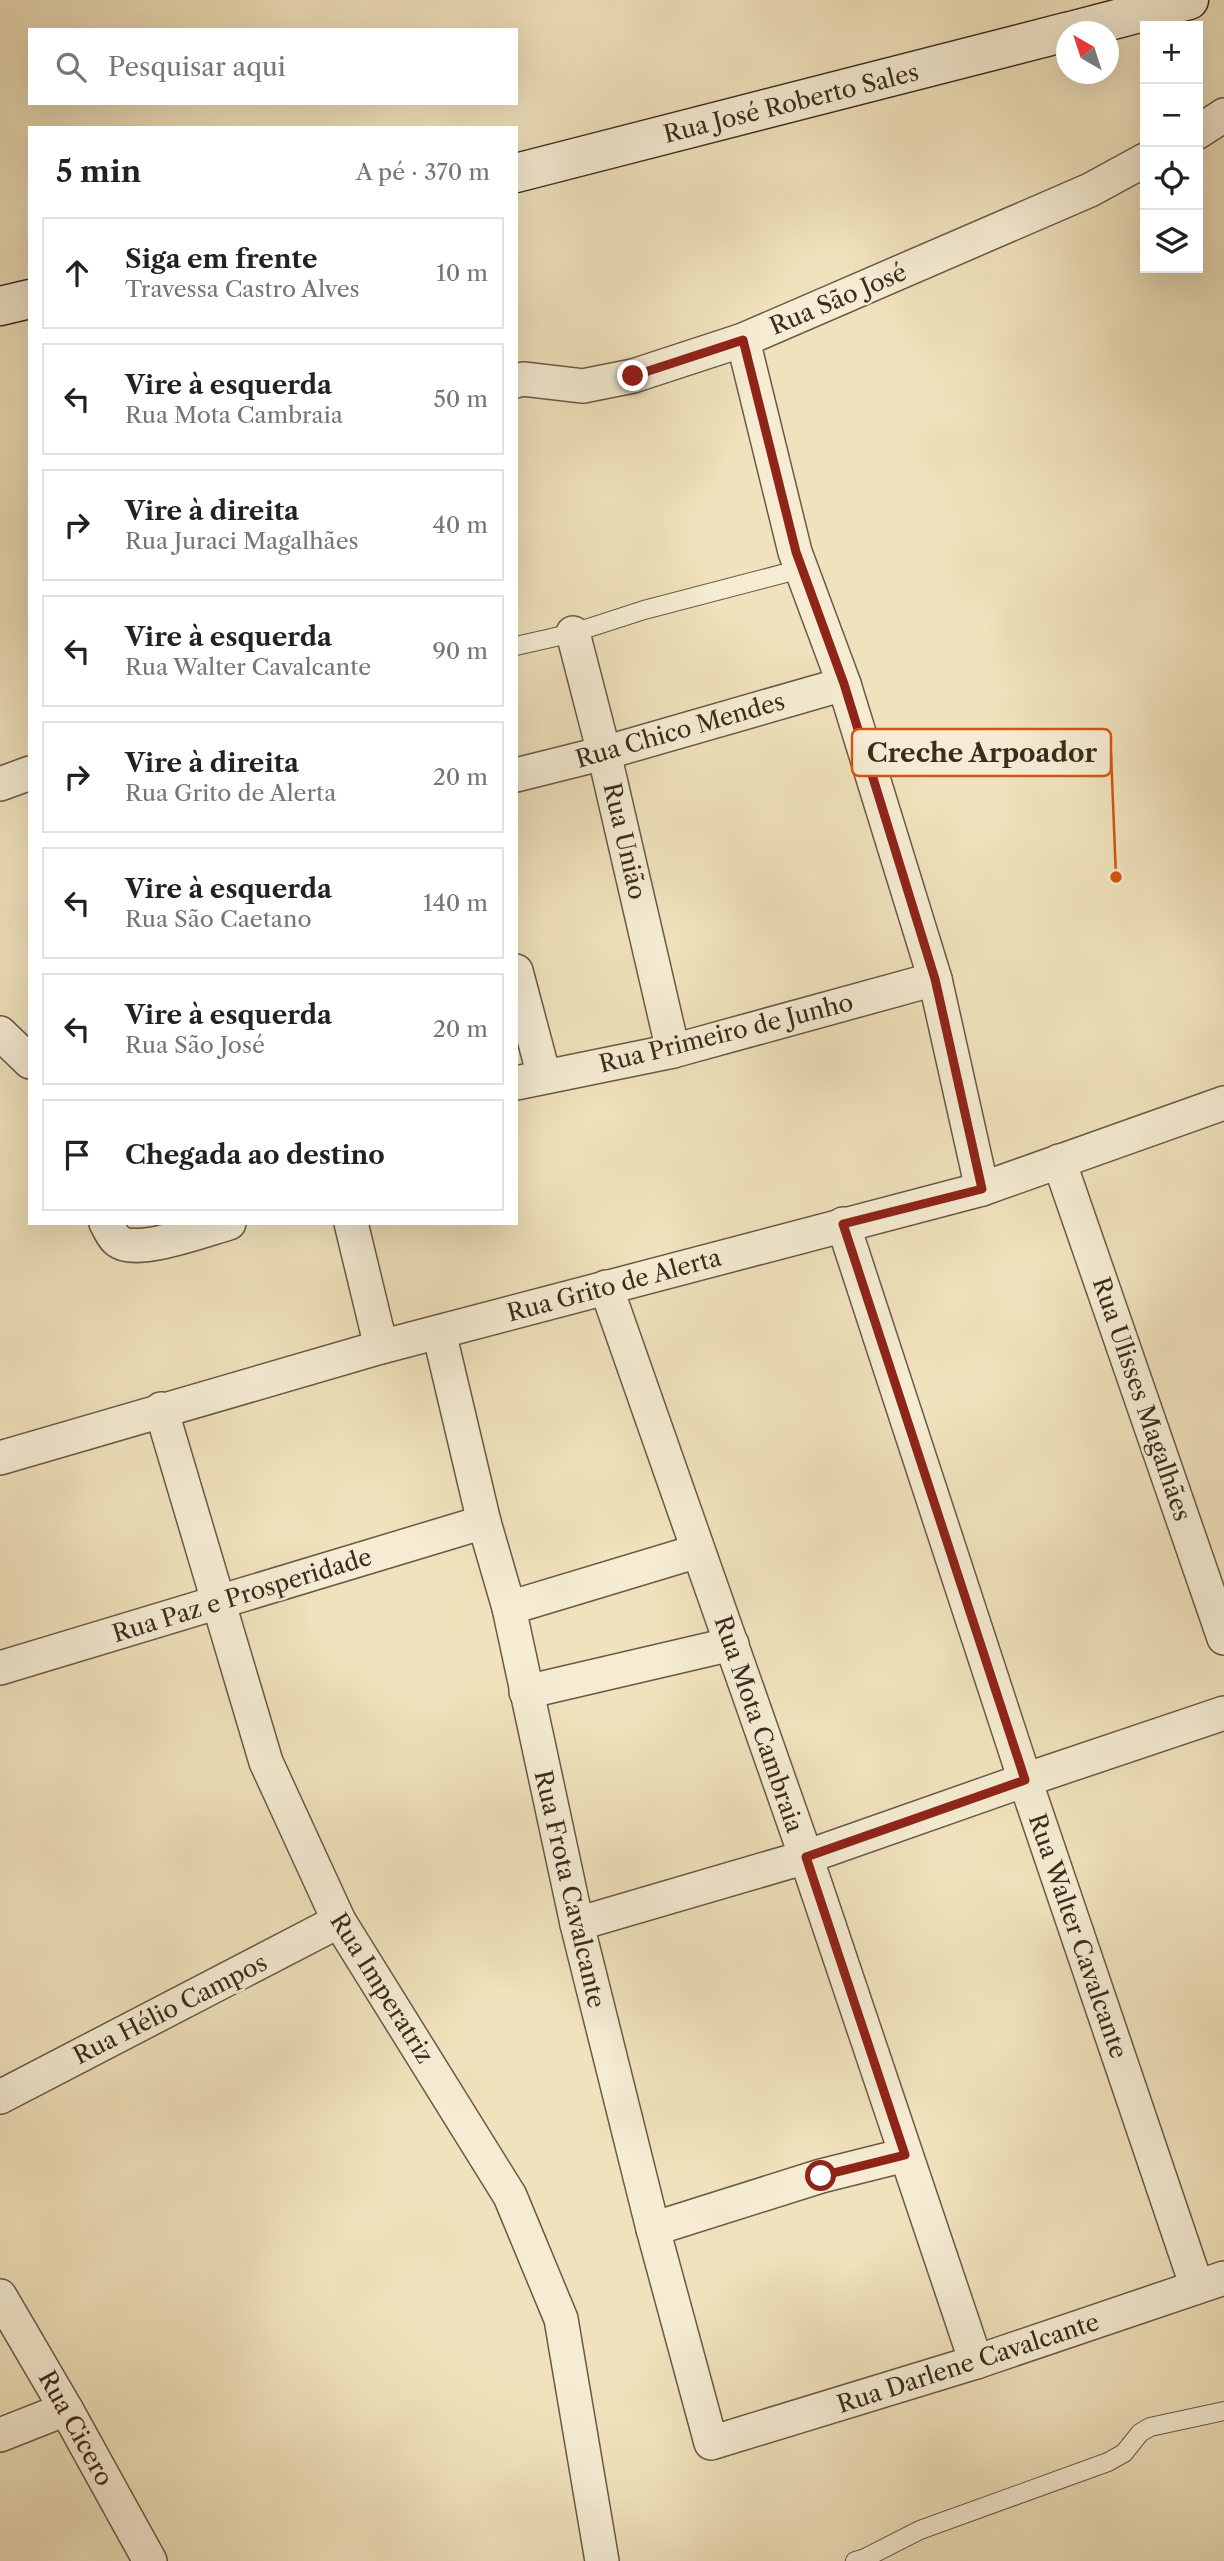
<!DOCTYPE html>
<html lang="pt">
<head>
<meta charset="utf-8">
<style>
	:root { --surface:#fff; --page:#f6f6f6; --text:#222; --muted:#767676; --line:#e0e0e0 }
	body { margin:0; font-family:"Libre Caslon Text",serif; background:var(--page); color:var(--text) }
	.controls { position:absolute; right:21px; top:21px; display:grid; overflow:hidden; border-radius:0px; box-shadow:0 7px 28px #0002 }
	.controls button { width:63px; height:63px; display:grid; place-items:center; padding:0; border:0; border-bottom:2px solid var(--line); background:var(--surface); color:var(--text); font:35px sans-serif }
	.compass { position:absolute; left:1056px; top:21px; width:63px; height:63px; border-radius:50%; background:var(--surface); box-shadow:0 7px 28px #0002; rotate:321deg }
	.stop { position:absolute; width:21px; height:21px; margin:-16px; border:5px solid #8f2418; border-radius:50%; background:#fff }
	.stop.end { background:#8f2418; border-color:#fff; box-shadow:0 2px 7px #0008 }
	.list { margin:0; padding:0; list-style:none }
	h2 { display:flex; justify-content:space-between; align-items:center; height:91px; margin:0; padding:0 28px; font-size:30px }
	h2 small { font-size:23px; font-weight:400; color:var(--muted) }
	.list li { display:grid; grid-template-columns:46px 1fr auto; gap:21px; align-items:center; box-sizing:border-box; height:112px; margin:0 14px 14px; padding:0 14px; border:2px solid var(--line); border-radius:0px }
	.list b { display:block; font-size:26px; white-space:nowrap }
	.list p { margin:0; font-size:23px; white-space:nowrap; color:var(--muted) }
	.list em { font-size:23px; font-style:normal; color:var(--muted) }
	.icon { flex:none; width:38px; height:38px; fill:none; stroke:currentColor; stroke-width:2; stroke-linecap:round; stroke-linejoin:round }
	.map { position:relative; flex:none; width:1224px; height:2561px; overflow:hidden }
	.search { position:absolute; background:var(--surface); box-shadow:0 7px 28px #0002; left:28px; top:28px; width:490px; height:77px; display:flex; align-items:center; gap:18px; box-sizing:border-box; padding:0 24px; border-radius:0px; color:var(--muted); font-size:26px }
	.panel { position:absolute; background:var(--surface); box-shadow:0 7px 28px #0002; left:28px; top:126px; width:490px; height:1099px; border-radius:0px }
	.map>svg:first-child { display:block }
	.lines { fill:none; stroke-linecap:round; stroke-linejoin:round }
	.lane-casing { stroke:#695946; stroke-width:20 }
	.street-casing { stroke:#695946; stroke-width:36 }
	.secondary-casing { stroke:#3c2b1e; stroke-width:41 }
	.lane { stroke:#f5ecd3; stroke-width:18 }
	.street { stroke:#f5ecd3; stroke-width:33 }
	.secondary { stroke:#f5ecd3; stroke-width:38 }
	.route { stroke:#8f2418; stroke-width:9 }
	.labels { text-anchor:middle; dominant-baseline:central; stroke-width:5; stroke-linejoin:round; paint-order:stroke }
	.street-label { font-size:24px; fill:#3c2b1e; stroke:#f5ecd3 }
	.leader { fill:none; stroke:#d7540e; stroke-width:2.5 }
	.callout-dot { fill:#d7540e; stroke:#f5ecd3; stroke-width:2.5 }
	.callout { fill:#f5ecd3; stroke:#d7540e; stroke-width:2.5 }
	.callout-label { font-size:26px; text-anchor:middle; font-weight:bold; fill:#3c2b1e }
</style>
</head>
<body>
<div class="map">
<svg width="1224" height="2561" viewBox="0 0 1224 2561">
	<rect width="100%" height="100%" fill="#f0e2bc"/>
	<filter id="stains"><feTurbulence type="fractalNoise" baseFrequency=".00286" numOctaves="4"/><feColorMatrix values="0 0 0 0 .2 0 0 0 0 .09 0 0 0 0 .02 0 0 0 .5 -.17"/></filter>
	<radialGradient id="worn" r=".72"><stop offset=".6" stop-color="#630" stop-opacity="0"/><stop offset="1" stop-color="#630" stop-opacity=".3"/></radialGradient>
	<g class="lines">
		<!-- lane casing -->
		<g class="lane-casing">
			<g id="lane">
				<polyline points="516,646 573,633 644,610 801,569"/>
				<polyline points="855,2561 865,2558 920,2530 1108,2462 1124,2453 1140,2433 1150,2427 1224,2411"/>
			</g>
		</g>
		<!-- street casing -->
		<g class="street-casing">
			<g id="street">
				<polyline points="1198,132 1224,115"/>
				<polyline points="743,340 795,552 844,684 935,979 982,1189"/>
				<polyline points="516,381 523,379 583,386 633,376 743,340 1090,190 1145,160"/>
				<polyline points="573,633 604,753 673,1051"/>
				<polyline points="516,775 604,753 844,684"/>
				<polyline points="0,784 30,773"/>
				<polyline points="516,971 544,1076"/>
				<polyline points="0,1033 30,1062"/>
				<polyline points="516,1083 673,1051 935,979"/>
				<polyline points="1059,1161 1224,1638"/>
				<path d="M106 1223C109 1228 113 1238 118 1241 135 1256 207 1229 229 1223"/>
				<polyline points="351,1223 381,1347"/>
				<polyline points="843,1224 1025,1780 1197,2287"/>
				<polyline points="606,1287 806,1857 976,2362"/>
				<polyline points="439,1332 484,1522 509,1608 577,1924 653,2229 711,2443 976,2362 1224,2278"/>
				<polyline points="161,1409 266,1762 339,1921 510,2196 561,2319 602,2561"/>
				<polyline points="0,1458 381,1347 982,1189 1224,1103"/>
				<polyline points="509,1608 698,1551"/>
				<polyline points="0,1668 484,1522"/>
				<polyline points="526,1692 732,1644"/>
				<polyline points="577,1924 806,1857 1025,1780 1224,1713"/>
				<polyline points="0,2097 339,1921"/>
				<polyline points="653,2229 821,2176 905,2155"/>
				<polyline points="0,2296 66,2409 150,2561"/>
				<polyline points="0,2435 66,2409"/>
			</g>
		</g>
		<!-- secondary casing -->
		<g class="secondary-casing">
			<g id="secondary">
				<polyline points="1067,32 1189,0"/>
				<polyline points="516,173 1066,32"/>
				<polyline points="0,306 30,299"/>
			</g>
		</g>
		<!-- lane -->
		<use href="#lane" class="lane"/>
		<!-- street -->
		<use href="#street" class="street"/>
		<!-- secondary -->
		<use href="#secondary" class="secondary"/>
	</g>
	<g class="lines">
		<!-- route -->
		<polyline class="route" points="633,376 743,340 796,552 844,684 935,979 982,1189 843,1224 1025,1780 806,1857 905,2155 821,2176"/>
	</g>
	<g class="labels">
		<!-- street labels -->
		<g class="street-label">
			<text transform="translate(791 103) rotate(-14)">Rua José Roberto Sales</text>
			<text transform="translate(838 299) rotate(-23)">Rua São José</text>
			<text transform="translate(680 730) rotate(-16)">Rua Chico Mendes</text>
			<text transform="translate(625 841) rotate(77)">Rua União</text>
			<text transform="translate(726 1033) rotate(-14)">Rua Primeiro de Junho</text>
			<text transform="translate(614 1285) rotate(-15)">Rua Grito de Alerta</text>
			<text transform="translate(1142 1399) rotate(71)">Rua Ulisses Magalhães</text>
			<text transform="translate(242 1595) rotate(-17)">Rua Paz e Prosperidade</text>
			<text transform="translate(759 1724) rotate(71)">Rua Mota Cambraia</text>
			<text transform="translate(570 1889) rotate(77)">Rua Frota Cavalcante</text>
			<text transform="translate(1078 1936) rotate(71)">Rua Walter Cavalcante</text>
			<text transform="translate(382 1988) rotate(58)">Rua Imperatriz</text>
			<text transform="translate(170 2009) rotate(-27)">Rua Hélio Campos</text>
			<text transform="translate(968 2363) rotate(-18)">Rua Darlene Cavalcante</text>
			<text transform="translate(76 2428) rotate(61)">Rua Cicero</text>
		</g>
	</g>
	<!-- callouts -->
	<path class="leader" d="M1116 877L1111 753"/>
	<circle class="callout-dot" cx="1116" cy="877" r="7"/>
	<rect class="callout" x="852" y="729" width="259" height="47" rx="7"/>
	<g class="callout-label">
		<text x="982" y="762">Creche Arpoador</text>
	</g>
	<rect width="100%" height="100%" filter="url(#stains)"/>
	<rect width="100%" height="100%" fill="url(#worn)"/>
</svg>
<div class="controls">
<button>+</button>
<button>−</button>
<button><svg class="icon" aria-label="locate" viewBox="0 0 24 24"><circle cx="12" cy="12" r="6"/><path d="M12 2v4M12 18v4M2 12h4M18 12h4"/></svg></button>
<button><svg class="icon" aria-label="layers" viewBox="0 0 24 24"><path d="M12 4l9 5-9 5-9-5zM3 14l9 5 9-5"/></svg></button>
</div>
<svg class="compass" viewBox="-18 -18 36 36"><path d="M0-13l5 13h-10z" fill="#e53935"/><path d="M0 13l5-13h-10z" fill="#767676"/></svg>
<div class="stop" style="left:821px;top:2176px"></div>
<div class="stop end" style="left:633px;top:376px"></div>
<div class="search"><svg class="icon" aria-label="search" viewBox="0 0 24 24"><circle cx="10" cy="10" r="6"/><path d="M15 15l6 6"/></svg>Pesquisar aqui</div>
<section class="panel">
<h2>5 min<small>A pé · 370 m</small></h2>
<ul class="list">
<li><svg class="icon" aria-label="ahead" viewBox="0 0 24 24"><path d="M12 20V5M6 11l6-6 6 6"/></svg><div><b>Siga em frente</b><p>Travessa Castro Alves</p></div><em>10 m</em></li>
<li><svg class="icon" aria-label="left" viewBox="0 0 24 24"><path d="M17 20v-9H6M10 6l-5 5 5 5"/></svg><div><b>Vire à esquerda</b><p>Rua Mota Cambraia</p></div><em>50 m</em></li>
<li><svg class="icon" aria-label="right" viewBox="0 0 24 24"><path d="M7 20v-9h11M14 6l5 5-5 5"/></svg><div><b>Vire à direita</b><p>Rua Juraci Magalhães</p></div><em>40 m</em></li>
<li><svg class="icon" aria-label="left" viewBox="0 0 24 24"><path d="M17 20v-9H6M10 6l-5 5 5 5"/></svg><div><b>Vire à esquerda</b><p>Rua Walter Cavalcante</p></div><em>90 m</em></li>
<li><svg class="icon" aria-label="right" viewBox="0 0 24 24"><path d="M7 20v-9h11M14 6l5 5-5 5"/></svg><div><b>Vire à direita</b><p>Rua Grito de Alerta</p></div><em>20 m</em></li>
<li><svg class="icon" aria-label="left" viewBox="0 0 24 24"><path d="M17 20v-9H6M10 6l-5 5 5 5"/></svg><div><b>Vire à esquerda</b><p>Rua São Caetano</p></div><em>140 m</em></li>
<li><svg class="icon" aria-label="left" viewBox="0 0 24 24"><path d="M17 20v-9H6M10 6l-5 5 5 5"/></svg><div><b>Vire à esquerda</b><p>Rua São José</p></div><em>20 m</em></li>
<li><svg class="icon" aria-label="arrive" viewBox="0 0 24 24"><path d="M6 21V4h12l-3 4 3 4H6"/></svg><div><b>Chegada ao destino</b></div></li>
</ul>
</section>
</div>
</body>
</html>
